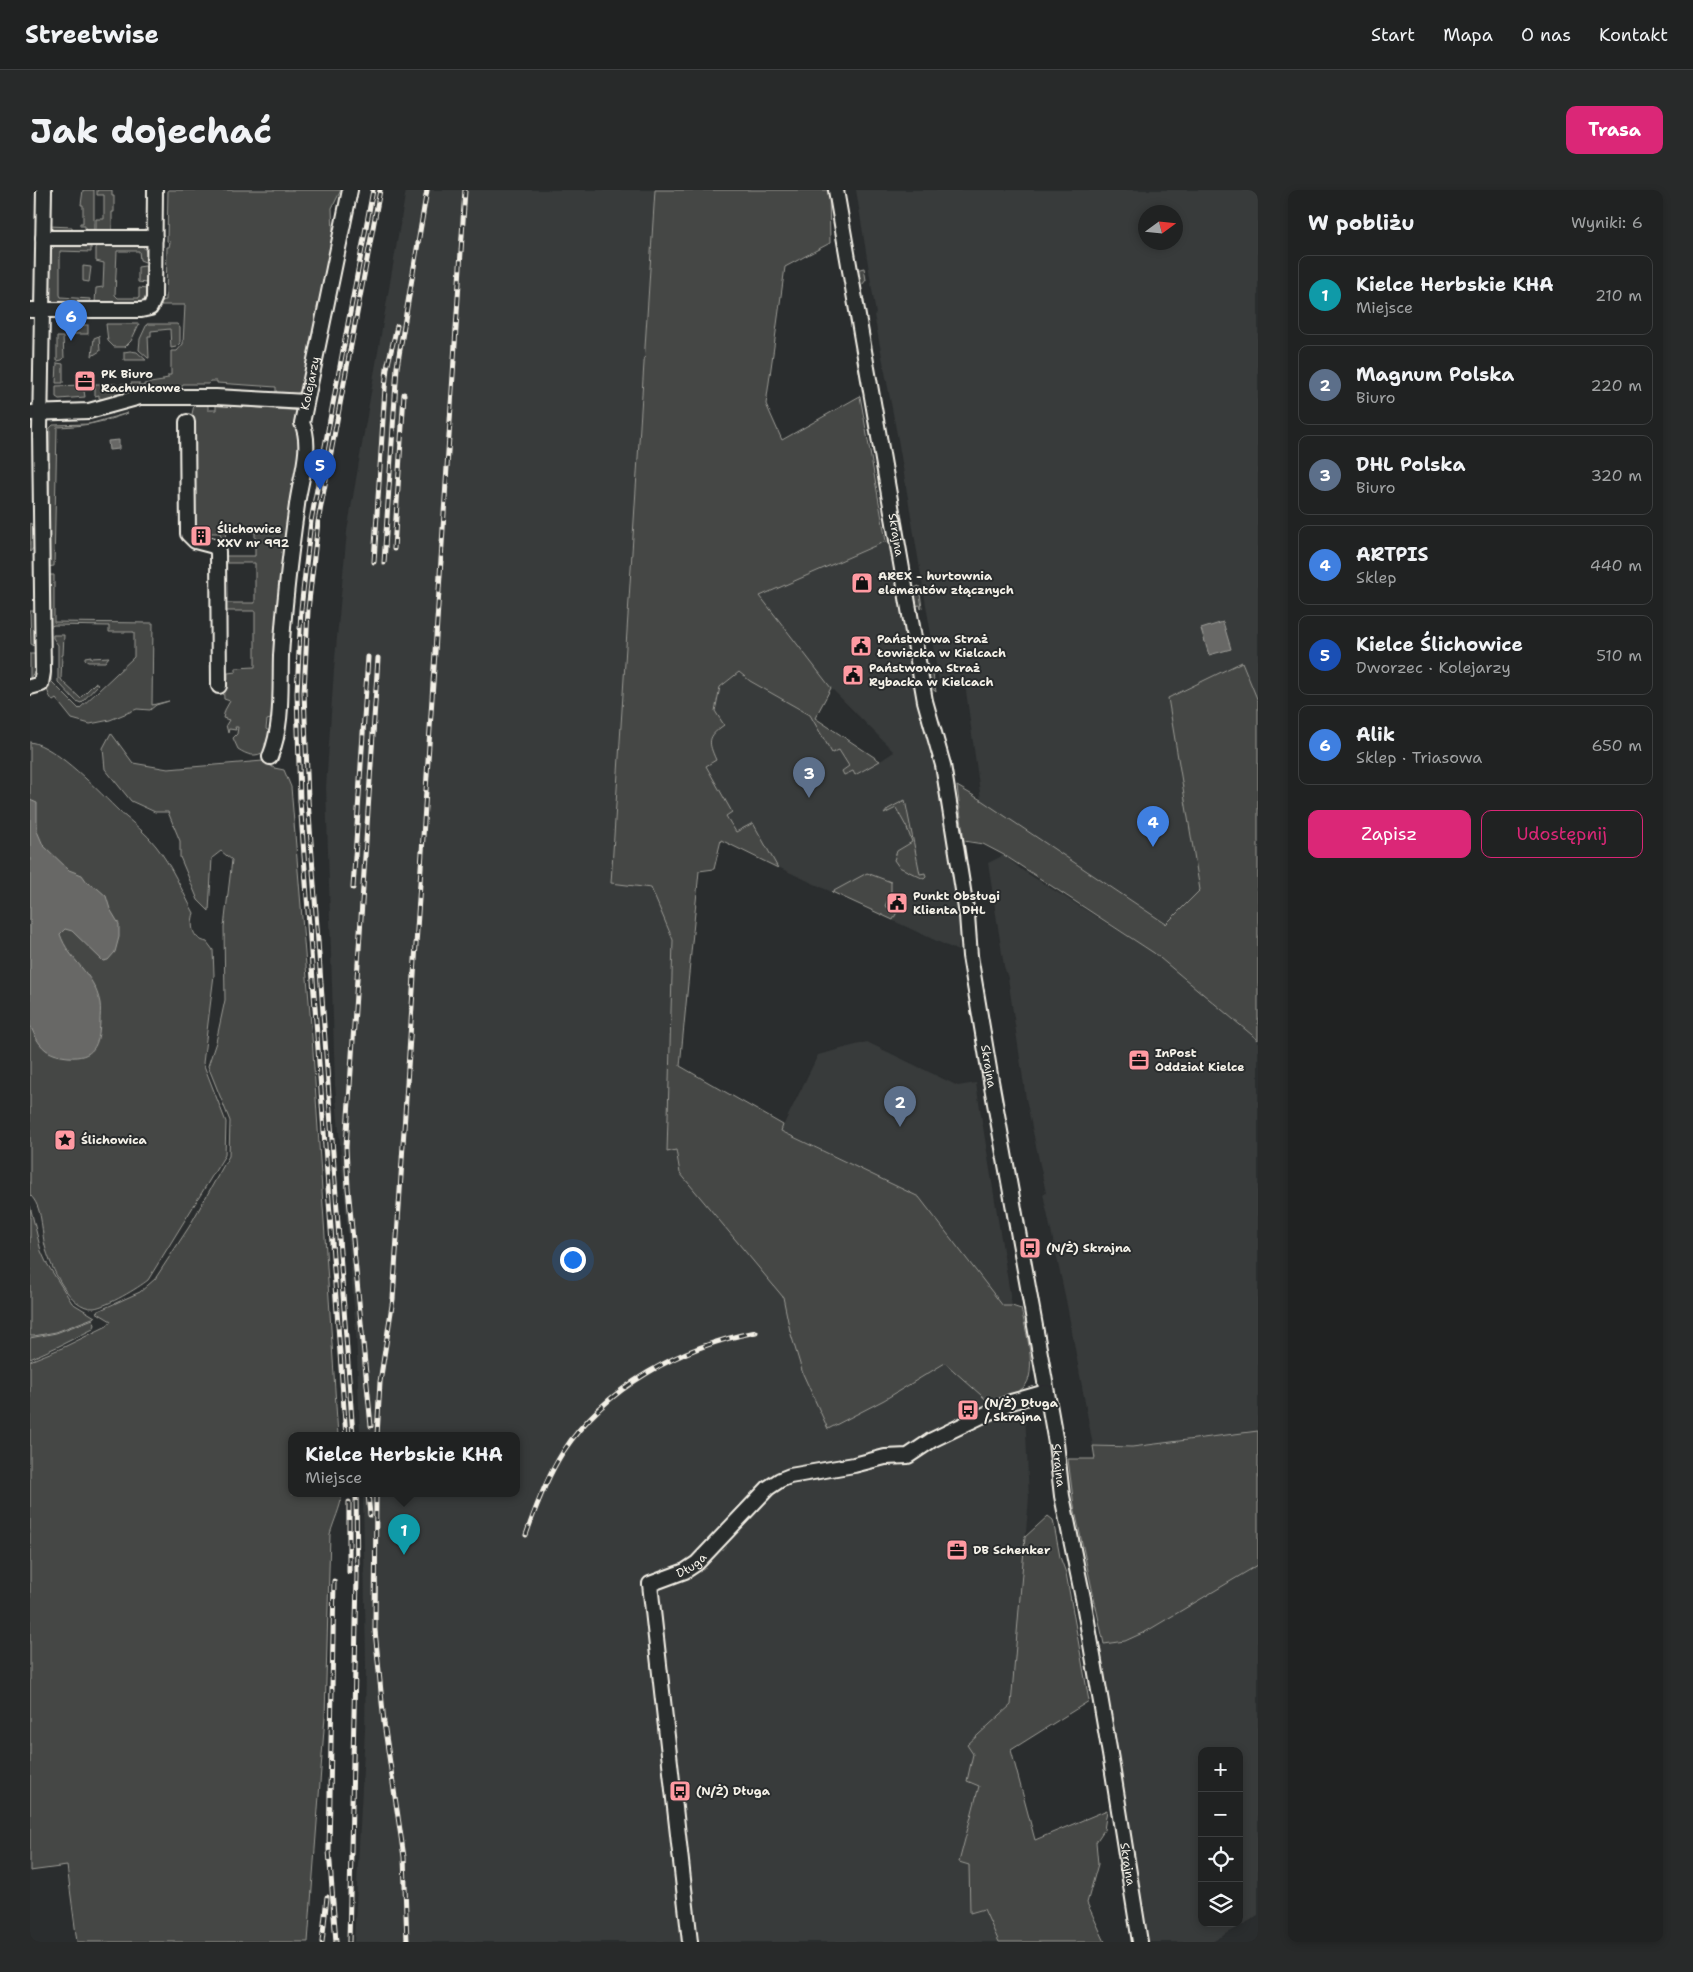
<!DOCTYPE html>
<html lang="pl">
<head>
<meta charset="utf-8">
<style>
	:root { --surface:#202222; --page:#282a2a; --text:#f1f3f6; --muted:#a2a4a5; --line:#3d3f40; --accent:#db2777 }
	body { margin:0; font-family:"Shantell Sans",sans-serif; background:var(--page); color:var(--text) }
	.controls { position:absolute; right:15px; bottom:15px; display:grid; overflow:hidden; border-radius:10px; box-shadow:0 2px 8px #0003 }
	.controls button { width:45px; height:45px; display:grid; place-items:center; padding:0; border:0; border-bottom:1px solid var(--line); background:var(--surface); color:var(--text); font:25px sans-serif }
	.compass { position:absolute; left:1108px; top:15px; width:45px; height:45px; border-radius:50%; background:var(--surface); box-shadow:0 2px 8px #0003; rotate:75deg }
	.you { position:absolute; left:542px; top:1069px; width:18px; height:18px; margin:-12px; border:4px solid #fff; border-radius:50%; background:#1a73e8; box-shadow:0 0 0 8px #1a73e833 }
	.badge { display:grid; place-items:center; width:32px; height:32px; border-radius:50%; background:var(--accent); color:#fff; font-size:16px; font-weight:700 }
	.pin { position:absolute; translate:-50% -41px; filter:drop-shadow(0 1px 2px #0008) }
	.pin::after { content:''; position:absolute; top:26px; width:18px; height:15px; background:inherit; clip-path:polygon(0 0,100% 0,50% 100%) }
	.popup { position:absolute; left:258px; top:1242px; width:232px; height:65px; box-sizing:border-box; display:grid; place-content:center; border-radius:10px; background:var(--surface); filter:drop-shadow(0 1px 4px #0005); font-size:16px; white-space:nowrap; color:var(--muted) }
	.popup b { font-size:19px; color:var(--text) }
	.popup::after { content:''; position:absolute; left:50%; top:100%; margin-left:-10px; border:10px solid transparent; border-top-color:var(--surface) }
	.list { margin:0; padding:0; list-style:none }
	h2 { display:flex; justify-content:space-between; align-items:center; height:65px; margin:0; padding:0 20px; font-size:21px }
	h2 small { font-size:16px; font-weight:400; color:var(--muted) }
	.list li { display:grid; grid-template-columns:32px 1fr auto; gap:15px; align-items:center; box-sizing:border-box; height:80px; margin:0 10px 10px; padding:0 10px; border:1px solid var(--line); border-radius:10px }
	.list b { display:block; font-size:19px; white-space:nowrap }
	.list p { margin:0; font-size:16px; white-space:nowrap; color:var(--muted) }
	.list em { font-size:16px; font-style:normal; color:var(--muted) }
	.actions { display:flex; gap:10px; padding:15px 20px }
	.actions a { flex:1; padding:11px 0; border:1px solid var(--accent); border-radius:10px; text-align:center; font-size:18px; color:var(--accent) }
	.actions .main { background:var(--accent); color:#fff }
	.icon { flex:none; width:28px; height:28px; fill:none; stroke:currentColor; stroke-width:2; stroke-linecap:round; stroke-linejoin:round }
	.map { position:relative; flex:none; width:1228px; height:1752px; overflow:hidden; border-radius:10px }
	header { display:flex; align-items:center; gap:30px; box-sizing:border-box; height:70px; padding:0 25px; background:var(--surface); border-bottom:1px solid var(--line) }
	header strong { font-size:24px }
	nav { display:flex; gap:28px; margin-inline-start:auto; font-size:18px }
	.intro { display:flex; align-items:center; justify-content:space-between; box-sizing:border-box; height:120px; padding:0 30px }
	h1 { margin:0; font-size:35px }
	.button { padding:12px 22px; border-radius:10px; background:var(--accent); color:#fff; font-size:18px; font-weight:700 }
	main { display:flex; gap:30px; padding:0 30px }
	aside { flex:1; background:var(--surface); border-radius:10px; box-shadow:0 2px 8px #0003 }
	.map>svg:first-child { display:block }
	.built { fill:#373a3a; fill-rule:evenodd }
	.green { fill:#444645; stroke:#9c9c96 }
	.water { fill:#676866; stroke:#9f9f9a }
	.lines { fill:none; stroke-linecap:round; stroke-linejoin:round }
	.minor-casing { stroke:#f4f1e8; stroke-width:18 }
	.minor { stroke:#2a2d2e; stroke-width:14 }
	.rail-casing { stroke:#f4f1e8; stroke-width:5 }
	.rail { stroke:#2a2d2e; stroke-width:3; stroke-dasharray:9; stroke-linecap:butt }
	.labels { text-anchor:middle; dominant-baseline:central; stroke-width:4; stroke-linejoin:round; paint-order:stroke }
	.poi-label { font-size:12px; font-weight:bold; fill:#f4f1e8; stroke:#2a2d2e; text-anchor:start }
	.street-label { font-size:12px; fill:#f4f1e8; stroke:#2a2d2e }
</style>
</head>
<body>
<header>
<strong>Streetwise</strong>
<nav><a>Start</a><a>Mapa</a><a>O nas</a><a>Kontakt</a></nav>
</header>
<div class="intro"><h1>Jak dojechać</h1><a class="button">Trasa</a></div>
<main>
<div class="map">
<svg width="1228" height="1752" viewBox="0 0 1228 1752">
	<rect width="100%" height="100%" fill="#2a2d2e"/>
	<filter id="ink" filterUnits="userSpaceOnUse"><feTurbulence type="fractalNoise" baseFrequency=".02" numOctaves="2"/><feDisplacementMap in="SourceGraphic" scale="10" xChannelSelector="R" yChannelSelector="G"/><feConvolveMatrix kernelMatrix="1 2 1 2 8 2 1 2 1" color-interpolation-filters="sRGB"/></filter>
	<g filter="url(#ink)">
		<!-- built -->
		<g class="built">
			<polygon points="376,0 625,0 581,692 621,698 643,750 637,961 646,960 648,978 753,1105 854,1210 915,1173 961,1214 994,1198 999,1308 981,1515 937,1555 943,1564 937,1591 949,1596 929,1672 939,1675 940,1723 954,1719 969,1752 324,1752 335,1539 336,1473 333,1304 486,1304 486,1246 330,1246 326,1140 305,896 296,597 304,479 317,341"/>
			<path d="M826 0H1228V511L1212 472 1138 508 1170 700 1136 734 951 610 935 494 910 498 869 255 844 125 846 124ZM1116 22H1146V52H1116Z"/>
			<polygon points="866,346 927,691 931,739 928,761 690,650 673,589 690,497 709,482 720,491 785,528 850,571 864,562 800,497 729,406"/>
			<polygon points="974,665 992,680 1124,763 1228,850 1228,1241 1102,1257 1063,1256 1036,1110 1013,1004 1016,1003 996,909 978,788 974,776 962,699 958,673"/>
			<polygon points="837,852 928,896 946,893 982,1116 973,1116 889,1007 751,940 788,865"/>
			<path d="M1228 1375V1726L1182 1752H1110L1061 1456 1095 1451 1117 1441ZM1172 1561H1209V1733H1172Z"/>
		</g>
		<!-- green -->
		<g class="green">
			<polygon points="53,0 64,0 64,41 55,42 55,36 50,36 50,33 53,33 53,15 51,15"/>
			<polygon points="67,0 82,0 82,6 84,6 84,22 82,22 82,42 66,42 66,29 74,29 74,5 67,5"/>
			<path d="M138 0H311L302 18 303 47 301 69 273 198C266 207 259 205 249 205L246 202V197L187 193V191H180L179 194H153L150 201 100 203 76 210 69 208V205L65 206V194H74V197H79L80 194H86L87 197H91V194H96V197H100L101 193H109V196H114V194L133 191V189L138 188V185H141V161H147L153 154 155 115H129V121L125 122 129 111 136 110 137 57H139L140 52 137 51Z"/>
			<path d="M625 0H799L800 53 755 77 736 214 752 250 830 206 856 351 730 406 801 498 785 528 850 571 825 585 823 581 814 585 812 581 819 576 809 560 802 563 780 525 720 491 709 482 690 497 685 521 694 535C677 547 678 552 686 570L676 576 702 622 696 626 706 642 723 633 748 678 691 650 684 679 669 681 650 876 753 935 751 941 889 1007 973 1116H982L991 1119C995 1137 1009 1184 993 1198 985 1205 971 1209 961 1214L915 1173 854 1210 798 1239 773 1184 760 1141 753 1107 650 983 646 960 637 962 643 750 621 698 581 693Z"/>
			<polygon points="19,36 42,37 42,42 24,41"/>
			<polygon points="26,55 61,57 61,62 30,61 30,105 31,107 60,109 60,113 24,113 20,110 21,60"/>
			<path d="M68 56H112C117 60 118 68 115 72L110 70 109 61H87L85 105 88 108H109V98L116 99 115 111 111 113H65L66 98 73 97 74 73 66 71V57Z"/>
			<polygon points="53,76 61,77 59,92 53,91"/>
			<polygon points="115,76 116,77 116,93 108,92 108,77"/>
			<polygon points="834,78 836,90 832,95 828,95 826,80"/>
			<polygon points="109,134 101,151 95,157 84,157 78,151 76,134"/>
			<polygon points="117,134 147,134 150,138 150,153 146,157 141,158 140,139 121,141 121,146 118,146 119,168 118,168 109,160 110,149"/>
			<rect x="36" y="135" width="22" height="9"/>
			<polygon points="69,146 70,161 62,166 64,148"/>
			<polygon points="27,147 33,147 34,168 32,170 27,171"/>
			<polygon points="100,161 107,162 116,170 94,170 94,162"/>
			<polygon points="27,173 33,174 33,193 26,193"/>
			<polygon points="53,195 55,207 29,209 26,207 26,196"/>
			<path d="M164 215H178V220H186V215H191L272 221 271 251 265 286 244 528 237 530 236 539 242 543 238 553H235V561C226 568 217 565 208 559L203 548 207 544 208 537H205L206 540 199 539 198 543 196 535 199 530 193 528 195 520 200 511 194 509 193 490H198V483L206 482V478L225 477V421H196L195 429V413H225V373H196L194 381 193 359 195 358 196 366H225V342H196L195 349H192L190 343H168V348L162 342V224Z"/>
			<path d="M98 223C71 233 55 236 27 237L24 376 17 377 16 305 19 304 20 238 23 235 59 234Z"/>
			<polygon points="0,333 4,336 4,357 0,362"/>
			<path d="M15 385H24V432L123 433 122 515 139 511 126 515 120 520 107 519 80 530 60 534 42 529 26 509 23 511C13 500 16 480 16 466L22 465 21 491 49 519 104 467V442H79V436L24 435 19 437Z"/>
			<polygon points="889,396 892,418 891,419 890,415 884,416 882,401 884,398"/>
			<polygon points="0,421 8,421 8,458 1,454"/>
			<polygon points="23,445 34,445 33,465 32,465 31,489 33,492 50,508 65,493 68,495 51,513 46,511 28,492 28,455 23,448"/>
			<polygon points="0,464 5,464 5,481 0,488"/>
			<polygon points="61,466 61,468 79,467 75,472 58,472 55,470 55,467"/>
			<polygon points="1212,472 1228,511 1228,850 1124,763 974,665 953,654 934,651 927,596 951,610 1136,734 1170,700 1138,508"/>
			<polygon points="902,479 906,502 899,496 896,484"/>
			<path d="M81 543 103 573 138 579 233 571 244 578 254 580 261 597 282 847 308 1246H262V1304L312 1305C310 1319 304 1330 300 1344L295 1526 278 1752H47L37 1676 0 1681V1171L32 1158 77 1136 81 1131 66 1122 110 1102 125 1089 159 1037 199 966 200 931 178 876 186 852 195 810 194 737 202 670 191 661 182 668 179 721 168 710 150 667V651L138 622H125L101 611 75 579 73 558Z"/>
			<path d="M0 552C27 556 70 603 90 622 103 633 116 643 126 656 142 676 152 701 164 723 160 736 162 749 177 752L183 760 184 785 173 873 196 932 195 965 118 1090C108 1098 78 1116 64 1118 39 1120 20 1075 15 1056 11 1040 13 1017 0 1005Z"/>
			<polygon points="875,610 890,684 895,683 896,687 894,689 869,677 864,670 867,661 882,652 877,638 866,618 854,624 858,619"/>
			<polygon points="837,683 861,692 861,702 855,716 867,722 863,730 802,702"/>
			<polygon points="0,1016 11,1061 16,1072 42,1113 65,1127 26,1142 4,1146 0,1146"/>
			<polygon points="63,1129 65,1135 63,1139 29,1156 0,1169 0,1148 26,1143"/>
			<polygon points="1228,1241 1228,1375 1117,1441 1095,1451 1074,1454 1044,1316 1038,1269 1065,1269 1063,1256 1102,1257"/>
			<polygon points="1018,1326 1023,1330 1030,1367 1036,1383 1059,1511 981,1560 1005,1650 1077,1620 1074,1640 1066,1652 1068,1674 1057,1713 1075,1752 969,1752 954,1719 940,1723 939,1675 929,1672 949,1596 937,1591 943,1564 937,1555 981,1515 995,1347"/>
		</g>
		<!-- water -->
		<g class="water">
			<polygon points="89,250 89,259 79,260 78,251"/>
			<polygon points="1193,432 1201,459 1179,465 1171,439"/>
			<path d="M0 610 7 613V641L13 655 39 680 52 685 57 692 67 698 76 706 80 719 89 734V747L85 762 78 770 73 771 42 741 35 739 30 744C39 771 64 782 70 813 71 819 70 826 70 832 69 855 64 869 38 867 30 866 23 865 16 860 8 854 4 844 0 835Z"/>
		</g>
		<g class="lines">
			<!-- minor casing -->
			<g class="minor-casing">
				<g id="minor">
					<path id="s1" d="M806 0 895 511 913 575 937 725 940 766 961 891 1026 1253 1032 1306 1053 1408 1081 1570 1110 1752"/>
					<polyline points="13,48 125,48"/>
					<polyline points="0,120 111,120 120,118 124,109 125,0"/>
					<polyline points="0,223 59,221 110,207 186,207 276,212"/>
					<polyline points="157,232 158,344 165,351 184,356 188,361 189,496"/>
					<polyline points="0,497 11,494 13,482 10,241 14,0"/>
					<path id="s2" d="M240 567C253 535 250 500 251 466 254 415 260 365 267 315 270 289 283 257 272 233L320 0"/>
					<path id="s3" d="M660 1752 620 1394 655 1381 667 1373 738 1298 750 1290 760 1286 824 1275 855 1267 878 1266 902 1250 981 1212 1016 1202"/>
				</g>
			</g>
			<!-- minor -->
			<use href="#minor" class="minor"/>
			<!-- rail casing -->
			<g class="rail-casing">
				<g id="rail">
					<polyline points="364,359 374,204"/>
					<polyline points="344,372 355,198 357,178 367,136"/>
					<polyline points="354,373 367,177 397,0"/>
					<polyline points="323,698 338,467"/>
					<polyline points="341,1236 318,998 316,957 348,468"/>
					<polyline points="316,1246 270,610 267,503 271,419 281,331 343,0"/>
					<polyline points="323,1246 278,610 274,502 278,420 288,332 350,0"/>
					<polyline points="347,1246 350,1192 363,1109 435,0"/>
					<polyline points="338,1304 340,1325"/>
					<polyline points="346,1304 345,1440 354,1533 374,1667 377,1752"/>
					<polyline points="319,1312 319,1382"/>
					<path d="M496 1345C506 1316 517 1287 533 1262 576 1196 652 1156 726 1142"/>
					<polyline points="304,1391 299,1660 306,1752"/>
					<polyline points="292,1752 297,1707"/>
					<polyline points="319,1752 327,1387 326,1304"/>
				</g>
			</g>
			<!-- rail -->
			<use href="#rail" class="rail"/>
		</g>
	</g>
	<!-- icons -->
	<defs>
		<g id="office-square" transform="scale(1.125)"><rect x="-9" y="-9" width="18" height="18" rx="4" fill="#ff9aa2" stroke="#2a2d2e"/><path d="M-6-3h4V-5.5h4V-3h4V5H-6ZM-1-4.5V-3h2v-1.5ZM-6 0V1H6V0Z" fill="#111"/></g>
		<g id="building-square" transform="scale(1.125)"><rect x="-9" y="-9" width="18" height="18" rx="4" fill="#ff9aa2" stroke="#2a2d2e"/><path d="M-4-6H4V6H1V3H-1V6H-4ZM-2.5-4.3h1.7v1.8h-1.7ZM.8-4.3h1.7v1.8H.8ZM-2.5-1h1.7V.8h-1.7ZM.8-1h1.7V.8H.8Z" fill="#111"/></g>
		<g id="shop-square" transform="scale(1.125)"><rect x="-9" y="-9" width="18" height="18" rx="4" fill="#ff9aa2" stroke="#2a2d2e"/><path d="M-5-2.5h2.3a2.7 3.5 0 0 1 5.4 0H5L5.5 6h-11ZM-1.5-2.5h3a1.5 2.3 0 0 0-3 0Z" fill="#111"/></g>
		<g id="civic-square" transform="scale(1.125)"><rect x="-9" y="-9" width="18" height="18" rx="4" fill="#ff9aa2" stroke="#2a2d2e"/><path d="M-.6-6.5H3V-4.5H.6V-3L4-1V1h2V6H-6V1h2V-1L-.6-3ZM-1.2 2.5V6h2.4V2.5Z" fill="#111"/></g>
		<g id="sight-square" transform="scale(1.125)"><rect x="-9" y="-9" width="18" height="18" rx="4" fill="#ff9aa2" stroke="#2a2d2e"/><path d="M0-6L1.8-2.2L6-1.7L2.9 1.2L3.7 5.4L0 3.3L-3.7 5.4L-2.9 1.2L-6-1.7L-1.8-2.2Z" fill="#111"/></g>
		<g id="bus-square" transform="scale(1.125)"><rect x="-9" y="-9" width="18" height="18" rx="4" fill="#ff9aa2" stroke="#2a2d2e"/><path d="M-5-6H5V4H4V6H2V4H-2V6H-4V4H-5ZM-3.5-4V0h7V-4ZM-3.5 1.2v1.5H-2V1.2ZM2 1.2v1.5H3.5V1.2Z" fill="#111"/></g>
	</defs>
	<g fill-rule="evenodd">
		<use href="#office-square" x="55" y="191"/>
		<use href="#building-square" x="171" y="346"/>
		<use href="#shop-square" x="832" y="393"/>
		<use href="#civic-square" x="831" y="456"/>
		<use href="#civic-square" x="823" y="485"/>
		<use href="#civic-square" x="867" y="713"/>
		<use href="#office-square" x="1109" y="870"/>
		<use href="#sight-square" x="35" y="950"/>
		<use href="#bus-square" x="1000" y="1058"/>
		<use href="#bus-square" x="938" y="1220"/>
		<use href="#office-square" x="927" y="1360"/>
		<use href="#bus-square" x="650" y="1601"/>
	</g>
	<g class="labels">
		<!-- poi labels -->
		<g class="poi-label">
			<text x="71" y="184">PK Biuro<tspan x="71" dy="14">Rachunkowe</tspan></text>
			<text x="187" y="339">Ślichowice<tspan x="187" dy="14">XXV nr 992</tspan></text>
			<text x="848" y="386">AREX - hurtownia<tspan x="848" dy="14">elementów złącznych</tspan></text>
			<text x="847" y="449">Państwowa Straż<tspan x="847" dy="14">Łowiecka w Kielcach</tspan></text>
			<text x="839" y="478">Państwowa Straż<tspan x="839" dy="14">Rybacka w Kielcach</tspan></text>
			<text x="883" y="706">Punkt Obsługi<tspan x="883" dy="14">Klienta DHL</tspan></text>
			<text x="1125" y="863">InPost<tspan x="1125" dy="14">Oddział Kielce</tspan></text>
			<text x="51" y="950">Ślichowica</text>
			<text x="1016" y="1058">(N/Ż) Skrajna</text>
			<text x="954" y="1213">(N/Ż) Długa<tspan x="954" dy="14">/ Skrajna</tspan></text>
			<text x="943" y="1360">DB Schenker</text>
			<text x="666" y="1601">(N/Ż) Długa</text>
		</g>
		<!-- street labels -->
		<g class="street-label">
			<text stroke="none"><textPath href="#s2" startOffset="378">Kolejarzy</textPath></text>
			<text stroke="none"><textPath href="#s1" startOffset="350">Skrajna</textPath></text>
			<text stroke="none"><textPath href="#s1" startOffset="890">Skrajna</textPath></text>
			<text stroke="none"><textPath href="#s1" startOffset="1295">Skrajna</textPath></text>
			<text stroke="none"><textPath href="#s3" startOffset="406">Długa</textPath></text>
			<text stroke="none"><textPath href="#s1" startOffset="1700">Skrajna</textPath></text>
		</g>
	</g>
</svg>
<div class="controls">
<button>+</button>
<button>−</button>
<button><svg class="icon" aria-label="locate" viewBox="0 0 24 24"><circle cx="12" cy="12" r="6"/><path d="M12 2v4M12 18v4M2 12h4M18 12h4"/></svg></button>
<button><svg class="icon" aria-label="layers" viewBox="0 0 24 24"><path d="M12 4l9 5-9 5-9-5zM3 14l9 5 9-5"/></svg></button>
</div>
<svg class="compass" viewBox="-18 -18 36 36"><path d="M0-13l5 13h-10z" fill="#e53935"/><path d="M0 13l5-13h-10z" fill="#a2a4a5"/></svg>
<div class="you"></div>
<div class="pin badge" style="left:374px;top:1365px;background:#0f9aa8">1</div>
<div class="popup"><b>Kielce Herbskie KHA</b>Miejsce</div>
<div class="pin badge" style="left:870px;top:937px;background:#5c6f8a">2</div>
<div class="pin badge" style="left:779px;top:608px;background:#5c6f8a">3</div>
<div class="pin badge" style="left:1123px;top:657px;background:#3f7fe0">4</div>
<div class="pin badge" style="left:290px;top:300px;background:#1a4fb4">5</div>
<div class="pin badge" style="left:41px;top:151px;background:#3f7fe0">6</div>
</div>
<aside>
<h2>W pobliżu<small>Wyniki: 6</small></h2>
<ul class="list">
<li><span class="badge" style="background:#0f9aa8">1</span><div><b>Kielce Herbskie KHA</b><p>Miejsce</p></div><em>210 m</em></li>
<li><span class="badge" style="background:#5c6f8a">2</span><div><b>Magnum Polska</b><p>Biuro</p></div><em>220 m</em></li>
<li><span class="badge" style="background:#5c6f8a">3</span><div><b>DHL Polska</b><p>Biuro</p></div><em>320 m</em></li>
<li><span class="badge" style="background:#3f7fe0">4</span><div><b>ARTPIS</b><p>Sklep</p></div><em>440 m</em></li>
<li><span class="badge" style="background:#1a4fb4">5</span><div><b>Kielce Ślichowice</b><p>Dworzec · Kolejarzy</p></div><em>510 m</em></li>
<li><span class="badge" style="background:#3f7fe0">6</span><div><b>Alik</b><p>Sklep · Triasowa</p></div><em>650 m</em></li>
</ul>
<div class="actions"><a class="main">Zapisz</a><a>Udostępnij</a></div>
</aside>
</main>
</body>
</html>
